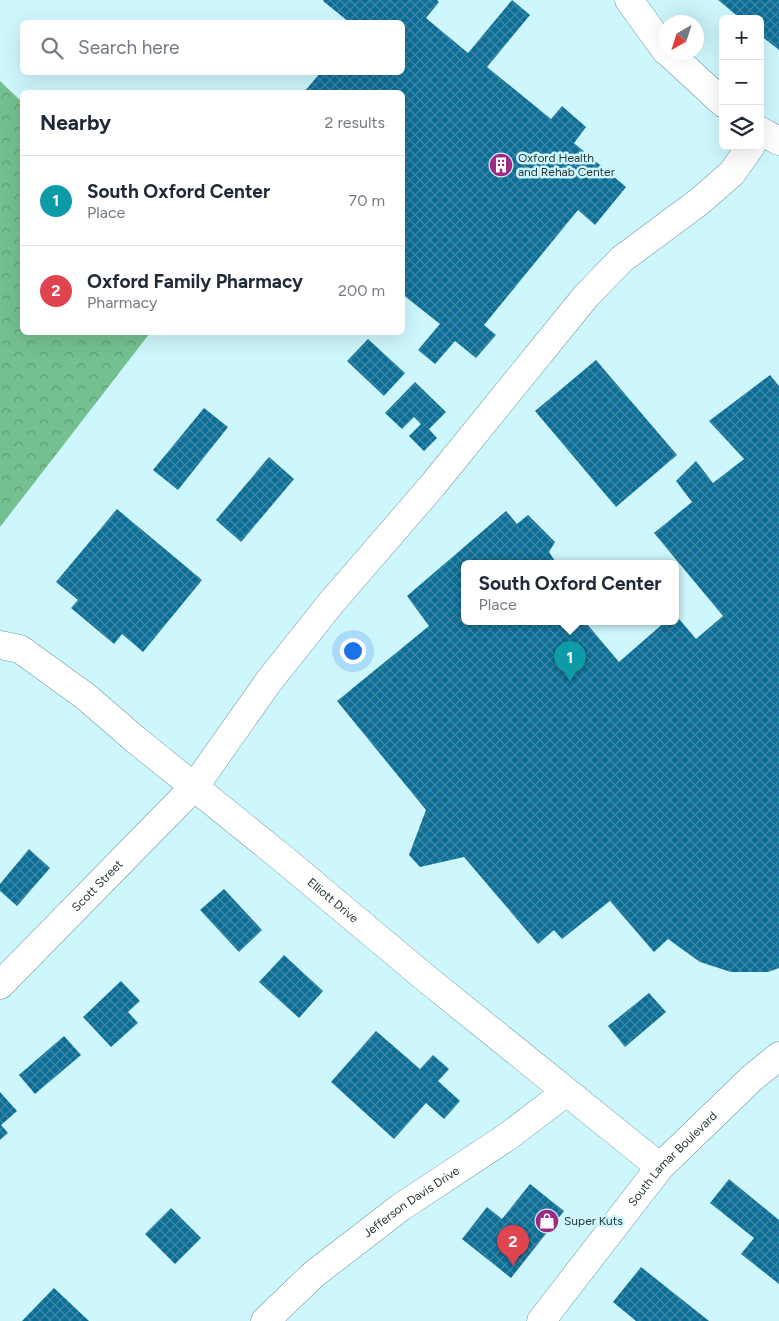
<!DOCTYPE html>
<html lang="en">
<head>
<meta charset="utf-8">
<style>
	:root { --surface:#fff; --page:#f6f6f7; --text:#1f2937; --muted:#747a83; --line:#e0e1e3; --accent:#9e2982 }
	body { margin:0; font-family:Figtree,sans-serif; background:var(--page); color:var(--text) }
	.controls { position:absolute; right:15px; top:15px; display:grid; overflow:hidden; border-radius:8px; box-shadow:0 5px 20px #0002 }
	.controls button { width:45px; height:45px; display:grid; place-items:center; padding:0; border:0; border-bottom:1px solid var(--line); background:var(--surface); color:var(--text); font:25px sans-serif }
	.compass { position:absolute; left:659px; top:15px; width:45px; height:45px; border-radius:50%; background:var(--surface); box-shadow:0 5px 20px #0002; rotate:219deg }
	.you { position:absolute; left:352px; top:650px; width:18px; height:18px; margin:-12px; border:4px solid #fff; border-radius:50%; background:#1a73e8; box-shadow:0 0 0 8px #1a73e833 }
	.badge { display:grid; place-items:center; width:32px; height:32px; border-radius:50%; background:var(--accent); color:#fff; font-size:16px; font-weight:700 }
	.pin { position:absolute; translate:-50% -41px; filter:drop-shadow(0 1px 2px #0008) }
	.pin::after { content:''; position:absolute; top:26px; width:18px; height:15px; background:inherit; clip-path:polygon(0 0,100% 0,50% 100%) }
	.popup { position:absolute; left:461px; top:560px; width:218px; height:65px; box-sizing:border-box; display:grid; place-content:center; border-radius:8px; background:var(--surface); filter:drop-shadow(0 1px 4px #0005); font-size:16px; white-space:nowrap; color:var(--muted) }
	.popup b { font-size:19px; color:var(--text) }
	.popup::after { content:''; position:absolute; left:50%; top:100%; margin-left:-10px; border:10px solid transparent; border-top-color:var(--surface) }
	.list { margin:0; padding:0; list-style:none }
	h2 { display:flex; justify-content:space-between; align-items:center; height:65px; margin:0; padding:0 20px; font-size:21px }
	h2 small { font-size:16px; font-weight:400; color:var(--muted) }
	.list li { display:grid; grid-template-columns:32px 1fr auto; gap:15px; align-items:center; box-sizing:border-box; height:90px; padding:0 20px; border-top:1px solid var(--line) }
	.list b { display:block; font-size:19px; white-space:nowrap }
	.list p { margin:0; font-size:16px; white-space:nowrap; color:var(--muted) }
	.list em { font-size:16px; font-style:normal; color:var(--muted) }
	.icon { flex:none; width:28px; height:28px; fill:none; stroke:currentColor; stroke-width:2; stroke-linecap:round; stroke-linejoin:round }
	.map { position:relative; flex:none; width:779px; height:1321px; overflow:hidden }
	.search { position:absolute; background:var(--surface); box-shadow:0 5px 20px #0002; left:20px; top:20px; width:385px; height:55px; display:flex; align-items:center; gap:12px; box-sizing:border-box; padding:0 18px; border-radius:8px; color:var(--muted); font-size:19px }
	.panel { position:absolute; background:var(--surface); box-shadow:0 5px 20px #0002; left:20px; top:90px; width:385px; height:245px; border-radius:8px }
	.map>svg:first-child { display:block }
	.forest { fill:url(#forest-crowns) }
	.building { fill:url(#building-cross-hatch) }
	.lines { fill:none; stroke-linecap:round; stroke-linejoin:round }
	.minor-casing { stroke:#72999e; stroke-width:29 }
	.minor { stroke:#fff; stroke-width:28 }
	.labels { text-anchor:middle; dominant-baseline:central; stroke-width:5; stroke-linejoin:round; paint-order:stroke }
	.poi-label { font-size:12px; fill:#263638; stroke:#cef7fd; text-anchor:start }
	.street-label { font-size:12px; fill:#263638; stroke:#cef7fd }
</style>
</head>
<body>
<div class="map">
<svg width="779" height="1321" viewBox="0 0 779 1321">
	<defs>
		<pattern id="forest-crowns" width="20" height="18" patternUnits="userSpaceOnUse" patternTransform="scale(1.25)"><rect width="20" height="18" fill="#75c090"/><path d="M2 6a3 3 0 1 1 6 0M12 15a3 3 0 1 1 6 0" fill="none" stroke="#609d77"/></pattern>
		<pattern id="building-cross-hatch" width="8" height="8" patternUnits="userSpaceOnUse" patternTransform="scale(1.25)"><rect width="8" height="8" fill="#0b6e97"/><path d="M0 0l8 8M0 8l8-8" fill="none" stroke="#4188a4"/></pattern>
	</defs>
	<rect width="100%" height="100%" fill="#cef7fd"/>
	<!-- forest -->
	<polygon class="forest" points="0,81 22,102 22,332 150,333 0,527"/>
	<!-- building -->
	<g class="building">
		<polygon points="324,0 437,0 439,2 426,18 468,53 512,0 530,15 487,67 551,119 562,106 586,127 574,143 626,187 595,225 578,210 484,325 496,335 476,358 455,341 435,364 418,350 440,324 402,294 402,92 304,92 321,72 402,72 402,22 349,22 323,1"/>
		<polygon points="718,0 779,0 779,50 760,35 760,19 741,19"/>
		<polygon points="368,339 405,373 384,396 347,361"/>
		<polygon points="596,360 677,455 616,507 535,411"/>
		<polygon points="770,375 779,386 779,968 768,972 731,972 700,962 668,939 654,952 610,901 562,939 554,930 538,944 464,857 420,867 409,855 426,810 337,701 429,626 407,596 506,511 517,524 528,515 555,542 549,552 555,561 553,563 465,563 465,621 589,621 587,624 619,662 666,621 675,621 675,614 696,639 723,616 654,533 692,502 676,481 696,461 713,483 744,459 709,421"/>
		<polygon points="415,382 446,412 429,429 437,438 424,451 409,436 421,424 414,417 402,429 385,413"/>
		<polygon points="204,408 228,427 178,490 153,470"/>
		<polygon points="269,457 294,479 241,542 216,520"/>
		<polygon points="117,509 202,580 143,652 122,634 114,644 71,608 78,600 56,582"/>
		<polygon points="29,849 50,868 17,906 0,891 0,884"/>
		<polygon points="224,889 262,930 239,952 200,910"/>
		<polygon points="284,955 323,991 299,1018 259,982"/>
		<polygon points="121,981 140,1001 128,1012 138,1023 111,1047 83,1017"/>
		<polygon points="649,993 666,1012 625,1047 608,1026"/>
		<polygon points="376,1031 420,1069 433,1055 449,1069 438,1081 460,1101 444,1119 426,1103 394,1139 331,1082"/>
		<polygon points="64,1036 81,1055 35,1094 19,1075"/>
		<polygon points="0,1092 17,1111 1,1125 8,1133 0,1140"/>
		<polygon points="729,1179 779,1220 779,1284 741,1254 754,1238 710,1203"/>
		<polygon points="530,1184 564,1211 511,1278 462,1239 487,1207 502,1219"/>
		<polygon points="171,1208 201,1238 175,1264 145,1234"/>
		<polygon points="641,1267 709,1321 636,1321 613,1302"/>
		<polygon points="54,1288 89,1321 22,1321"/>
	</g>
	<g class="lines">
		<!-- minor casing -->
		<g class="minor-casing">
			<g id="minor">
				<polyline points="629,0 666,51"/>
				<polyline points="668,52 723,103"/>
				<polyline points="760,131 779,141"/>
				<path id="s1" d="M0 645 20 649 85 696 136 740 281 857 428 980 660 1167"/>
				<path id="s2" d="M0 985 195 786 269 681 331 603 432 486 586 296 622 259 700 201 732 173 751 146"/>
				<path id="s3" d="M265 1321 314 1274 401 1207 507 1137 566 1092"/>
				<path id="s4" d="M541 1321 660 1167 751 1079 779 1056"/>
			</g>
		</g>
		<!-- minor -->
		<use href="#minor" class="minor"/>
	</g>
	<!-- icons -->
	<defs>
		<g id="building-disc" transform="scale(1.25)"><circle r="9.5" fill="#9e2982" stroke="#cef7fd"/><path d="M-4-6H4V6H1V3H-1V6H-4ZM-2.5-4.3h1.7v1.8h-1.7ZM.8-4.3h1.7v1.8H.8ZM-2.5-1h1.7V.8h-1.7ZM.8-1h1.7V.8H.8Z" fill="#fff"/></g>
		<g id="shop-disc" transform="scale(1.25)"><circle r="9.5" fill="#9e2982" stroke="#cef7fd"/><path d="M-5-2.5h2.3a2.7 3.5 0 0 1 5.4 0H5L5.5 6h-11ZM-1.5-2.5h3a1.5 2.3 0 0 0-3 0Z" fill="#fff"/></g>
	</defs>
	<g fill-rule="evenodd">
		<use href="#building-disc" x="501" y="165"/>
		<use href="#shop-disc" x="547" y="1221"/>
	</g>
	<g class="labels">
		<!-- poi labels -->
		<g class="poi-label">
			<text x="518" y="158">Oxford Health<tspan x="518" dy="14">and Rehab Center</tspan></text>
			<text x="564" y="1221">Super Kuts</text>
		</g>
		<!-- street labels -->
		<g class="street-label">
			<text stroke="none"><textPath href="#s2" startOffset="139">Scott Street</textPath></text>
			<text stroke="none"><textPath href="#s1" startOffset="422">Elliott Drive</textPath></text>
			<text stroke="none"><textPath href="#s4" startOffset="209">South Lamar Boulevard</textPath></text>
			<text stroke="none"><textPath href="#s3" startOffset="189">Jefferson Davis Drive</textPath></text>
		</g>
	</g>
</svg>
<div class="controls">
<button>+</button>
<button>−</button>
<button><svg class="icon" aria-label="layers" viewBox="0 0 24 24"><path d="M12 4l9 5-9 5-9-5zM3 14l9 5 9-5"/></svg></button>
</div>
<svg class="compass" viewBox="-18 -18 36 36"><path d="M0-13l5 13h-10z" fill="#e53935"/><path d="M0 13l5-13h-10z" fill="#747a83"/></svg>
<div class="you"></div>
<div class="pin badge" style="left:570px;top:682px;background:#0f9aa8">1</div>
<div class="popup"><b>South Oxford Center</b>Place</div>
<div class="pin badge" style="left:513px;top:1266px;background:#e0444e">2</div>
<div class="search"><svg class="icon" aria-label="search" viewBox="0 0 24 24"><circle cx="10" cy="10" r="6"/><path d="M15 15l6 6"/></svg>Search here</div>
<section class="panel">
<h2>Nearby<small>2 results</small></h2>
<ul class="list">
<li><span class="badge" style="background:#0f9aa8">1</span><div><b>South Oxford Center</b><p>Place</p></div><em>70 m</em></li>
<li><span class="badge" style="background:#e0444e">2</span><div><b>Oxford Family Pharmacy</b><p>Pharmacy</p></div><em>200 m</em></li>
</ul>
</section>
</div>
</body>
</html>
